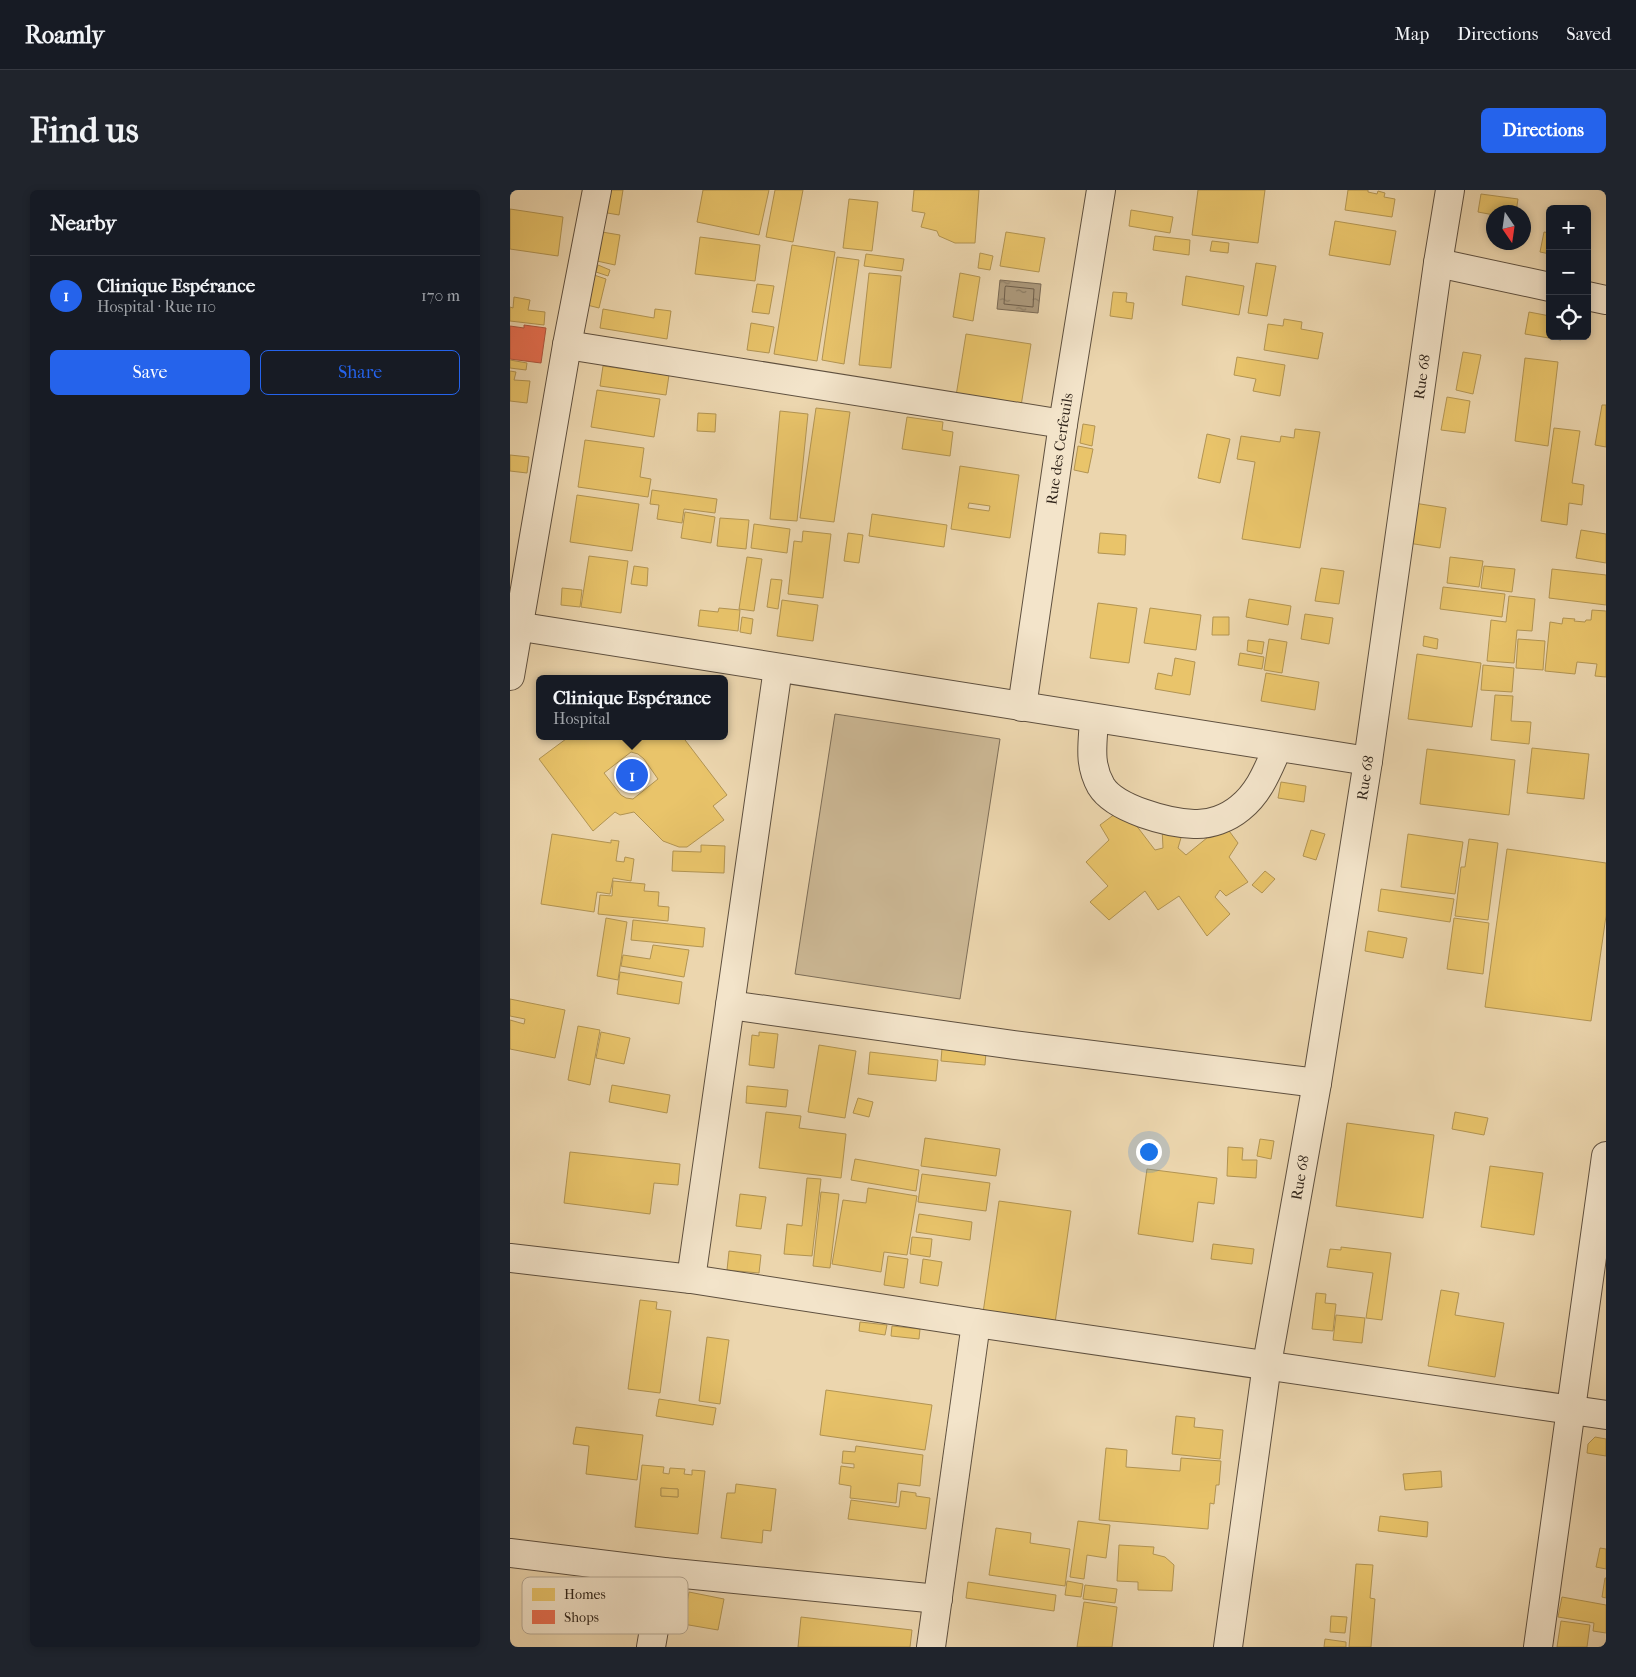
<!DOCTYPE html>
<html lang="en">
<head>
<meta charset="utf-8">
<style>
	:root { --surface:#171b24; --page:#20242c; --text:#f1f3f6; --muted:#9ea1a6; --line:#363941; --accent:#2563eb }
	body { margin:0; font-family:"IM FELL French Canon",serif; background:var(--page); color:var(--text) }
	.controls { position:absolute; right:15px; top:15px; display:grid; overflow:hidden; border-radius:8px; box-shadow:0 2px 8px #0003 }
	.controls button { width:45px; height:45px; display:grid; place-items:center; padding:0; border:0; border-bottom:1px solid var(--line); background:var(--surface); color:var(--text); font:25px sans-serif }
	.compass { position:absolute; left:976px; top:15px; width:45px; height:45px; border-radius:50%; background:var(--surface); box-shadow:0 2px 8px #0003; rotate:167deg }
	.you { position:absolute; left:638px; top:961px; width:18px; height:18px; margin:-12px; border:4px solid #fff; border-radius:50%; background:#1a73e8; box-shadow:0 0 0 8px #1a73e833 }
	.badge { display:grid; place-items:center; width:32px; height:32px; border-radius:50%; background:var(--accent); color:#fff; font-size:16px; font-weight:700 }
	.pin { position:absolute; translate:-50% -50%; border:2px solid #fff; box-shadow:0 1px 5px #0006 }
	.popup { position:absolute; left:26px; top:485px; width:192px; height:65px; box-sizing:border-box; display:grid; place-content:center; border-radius:8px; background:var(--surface); filter:drop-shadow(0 1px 4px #0005); font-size:16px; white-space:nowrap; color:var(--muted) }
	.popup b { font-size:19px; color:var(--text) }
	.popup::after { content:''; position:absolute; left:50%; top:100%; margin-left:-10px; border:10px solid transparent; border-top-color:var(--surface) }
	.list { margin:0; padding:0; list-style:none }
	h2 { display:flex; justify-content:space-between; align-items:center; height:65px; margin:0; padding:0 20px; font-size:21px }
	h2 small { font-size:16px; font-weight:400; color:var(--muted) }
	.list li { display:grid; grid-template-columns:32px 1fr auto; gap:15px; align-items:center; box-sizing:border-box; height:80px; padding:0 20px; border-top:1px solid var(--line) }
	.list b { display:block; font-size:19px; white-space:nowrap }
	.list p { margin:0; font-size:16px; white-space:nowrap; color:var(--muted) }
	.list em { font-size:16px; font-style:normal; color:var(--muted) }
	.actions { display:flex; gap:10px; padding:15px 20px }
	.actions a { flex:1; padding:11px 0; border:1px solid var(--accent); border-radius:8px; text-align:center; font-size:18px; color:var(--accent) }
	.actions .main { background:var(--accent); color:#fff }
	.icon { flex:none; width:28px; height:28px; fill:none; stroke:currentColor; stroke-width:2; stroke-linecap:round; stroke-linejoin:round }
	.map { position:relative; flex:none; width:1096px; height:1457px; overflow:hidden; border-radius:8px }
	header { display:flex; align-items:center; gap:30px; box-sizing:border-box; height:70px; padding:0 25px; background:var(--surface); border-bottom:1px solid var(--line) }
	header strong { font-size:24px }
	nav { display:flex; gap:28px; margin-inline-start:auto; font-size:18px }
	.intro { display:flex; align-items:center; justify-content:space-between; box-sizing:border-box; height:120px; padding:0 30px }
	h1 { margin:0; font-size:35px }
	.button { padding:12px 22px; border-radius:8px; background:var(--accent); color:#fff; font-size:18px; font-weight:700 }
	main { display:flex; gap:30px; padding:0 30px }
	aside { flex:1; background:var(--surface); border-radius:8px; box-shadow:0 2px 8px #0003 }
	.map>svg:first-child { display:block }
	.pitch { fill:#ccb895; stroke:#7e6e58 }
	.water { fill:url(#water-ripples); stroke:#7a6a55 }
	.homes { fill:#e9c46a; stroke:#b29452; fill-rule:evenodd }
	.shops { fill:#e76f51; stroke:#b05840 }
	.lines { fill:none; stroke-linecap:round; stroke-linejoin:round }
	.shore { stroke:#6e5e4b; stroke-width:1 }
	.minor-casing { stroke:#5f503f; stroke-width:30 }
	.minor { stroke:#f3e4ca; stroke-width:28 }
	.labels { text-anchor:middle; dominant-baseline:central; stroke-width:5; stroke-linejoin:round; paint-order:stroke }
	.street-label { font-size:15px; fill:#30241a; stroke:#f3e4ca }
	.key { fill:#f3e4ca; stroke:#b8aa95; stroke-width:1 }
	.key-label { font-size:14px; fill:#30241a }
</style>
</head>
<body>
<header>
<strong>Roamly</strong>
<nav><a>Map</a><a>Directions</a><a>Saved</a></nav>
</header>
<div class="intro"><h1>Find us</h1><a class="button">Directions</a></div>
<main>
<aside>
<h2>Nearby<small></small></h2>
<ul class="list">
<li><span class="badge">1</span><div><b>Clinique Espérance</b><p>Hospital · Rue 110</p></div><em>170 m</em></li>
</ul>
<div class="actions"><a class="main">Save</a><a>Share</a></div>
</aside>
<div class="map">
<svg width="1096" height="1457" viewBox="0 0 1096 1457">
	<defs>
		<pattern id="water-ripples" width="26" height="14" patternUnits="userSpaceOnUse" patternTransform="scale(1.25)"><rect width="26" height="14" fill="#ac997c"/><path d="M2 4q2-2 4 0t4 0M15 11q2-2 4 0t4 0" fill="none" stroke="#8c7d65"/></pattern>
	</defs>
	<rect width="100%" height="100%" fill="#ecd6ae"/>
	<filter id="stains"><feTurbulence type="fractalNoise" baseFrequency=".004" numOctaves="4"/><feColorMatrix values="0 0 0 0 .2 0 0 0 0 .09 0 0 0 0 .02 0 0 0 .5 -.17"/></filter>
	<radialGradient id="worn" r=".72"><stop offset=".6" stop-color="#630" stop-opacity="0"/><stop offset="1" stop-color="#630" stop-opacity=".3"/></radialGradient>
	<!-- pitch -->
	<polygon class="pitch" points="325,524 490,549 450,809 285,784"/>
	<!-- water -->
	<polygon class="water" points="490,90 531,94 528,123 487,119"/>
	<!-- homes -->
	<g class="homes">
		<polygon points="89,0 113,0 109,25 86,21"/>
		<polygon points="193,0 259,0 249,45 187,32"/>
		<polygon points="265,0 293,0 283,52 256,47"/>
		<polygon points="404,0 469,0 465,53 445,53 429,46 427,41 411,37 415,23 402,21"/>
		<polygon points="688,0 755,0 748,53 682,45"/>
		<polygon points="838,0 858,0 858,2 867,4 868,1 875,3 874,7 885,9 882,27 835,20"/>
		<polygon points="971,4 1008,9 1006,22 984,22 984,25 968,22"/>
		<polygon points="339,9 368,12 362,61 333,58"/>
		<polygon points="0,19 53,27 48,66 0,59"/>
		<polygon points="621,20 663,27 660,43 619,36"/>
		<polygon points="825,31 886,41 880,75 819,65"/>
		<polygon points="92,42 110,45 105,75 87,71"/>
		<polygon points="496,42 535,48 529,82 490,76"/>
		<polygon points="1034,42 1040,43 1040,64 1030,62"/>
		<polygon points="645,46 680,50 679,65 643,60"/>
		<polygon points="190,47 250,55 245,91 185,84"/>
		<polygon points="702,51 719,53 718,63 700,61"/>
		<polygon points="282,55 325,62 307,171 264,164"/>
		<polygon points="470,63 483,66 480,80 468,78"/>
		<polygon points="356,64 394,69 392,81 354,76"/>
		<polygon points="327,67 349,70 334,174 312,170"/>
		<polygon points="746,73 766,76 757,126 738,123"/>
		<polygon points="88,75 100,80 98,86 86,82"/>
		<polygon points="359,83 391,86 381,178 349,175"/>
		<polygon points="450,83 470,87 463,131 443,127"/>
		<polygon points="84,85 96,89 89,118 77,115"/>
		<polygon points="676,86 734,96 729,125 672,115"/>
		<polygon points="247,94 264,96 259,124 242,122"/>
		<polygon points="603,102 617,103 616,112 624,113 622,129 600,126"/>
		<polygon points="4,107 20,110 18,120 35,122 34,135 0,131 0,117 3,118"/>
		<polygon points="93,119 144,128 145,119 161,121 157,149 90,138"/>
		<polygon points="1019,122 1040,126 1040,146 1051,146 1051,150 1015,144"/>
		<polygon points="774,129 792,132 791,139 813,143 808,169 754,160 758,134 773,136"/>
		<polygon points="241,133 264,137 259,163 237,160"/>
		<polygon points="456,144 521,154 511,216 446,206"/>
		<polygon points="953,162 971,165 963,204 946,200"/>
		<polygon points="727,167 775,175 770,206 743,201 746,189 724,185"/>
		<polygon points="1015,168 1048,172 1038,256 1005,251"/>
		<polygon points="0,170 17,173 16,180 0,178"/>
		<polygon points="93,176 159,185 156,205 90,196"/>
		<polygon points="0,181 6,182 4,190 20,191 17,213 0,211"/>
		<polygon points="87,200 150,209 144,247 81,237"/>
		<polygon points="937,207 960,211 955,243 931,240"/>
		<polygon points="1092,215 1096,215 1096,257 1085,255"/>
		<polygon points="306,218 340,222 324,332 290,328"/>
		<polygon points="270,221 298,224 287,331 260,329"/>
		<polygon points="188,223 206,224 205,242 187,241"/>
		<polygon points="397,227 433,232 432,240 443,242 440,266 392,259"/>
		<polygon points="573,234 585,236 582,256 570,253"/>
		<polygon points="1044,238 1070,241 1062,293 1074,295 1072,315 1059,313 1057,335 1031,331"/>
		<polygon points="785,239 810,242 790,358 732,349 745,272 727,269 731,246 770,252 771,246 784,248"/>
		<polygon points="697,244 720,249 710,293 688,288"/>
		<polygon points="75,250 134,258 130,287 141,289 138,307 68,297"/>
		<polygon points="568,256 583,259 578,283 564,280"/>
		<polygon points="0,265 19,267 17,283 0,281"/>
		<path d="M450 276 509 285 500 348 441 339ZM459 313 480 316 479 321 458 318Z"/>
		<polygon points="142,300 207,309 205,323 174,319 172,333 147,329 149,315 140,314"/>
		<polygon points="67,305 129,314 122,361 60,352"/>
		<polygon points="904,313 936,318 930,358 898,353"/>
		<polygon points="175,322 205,327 201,353 171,348"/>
		<polygon points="362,324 437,335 434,357 359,346"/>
		<polygon points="210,328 239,330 236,359 207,356"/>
		<polygon points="244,334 280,339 277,363 241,358"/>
		<polygon points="1071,340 1096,344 1096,373 1066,368"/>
		<polygon points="293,341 321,344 313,408 278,404 284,351 292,352"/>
		<polygon points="338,343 353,345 349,373 334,371"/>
		<polygon points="590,343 616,345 615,365 588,363"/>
		<polygon points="79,366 118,371 111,423 71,417"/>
		<polygon points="237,367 252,369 244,421 229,419"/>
		<polygon points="940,367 973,371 969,397 937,393"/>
		<polygon points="124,376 138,378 137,396 121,394"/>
		<polygon points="974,376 1005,379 1002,402 971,398"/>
		<polygon points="811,378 834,381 829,414 805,411"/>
		<polygon points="1042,379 1096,385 1096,415 1039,408"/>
		<polygon points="261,389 272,390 268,419 257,417"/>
		<polygon points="933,397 995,404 992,427 930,419"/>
		<polygon points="52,398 72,400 70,417 51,415"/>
		<polygon points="999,406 1025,409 1022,441 1007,440 1004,473 977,471 981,430 996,432"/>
		<polygon points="739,409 781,416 778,435 736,427"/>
		<polygon points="272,410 308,415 303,451 267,446"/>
		<polygon points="588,413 627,418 619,473 580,468"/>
		<polygon points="209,418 230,420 228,441 188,436 190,420 208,422"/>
		<polygon points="640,418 691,425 686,460 634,453"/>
		<polygon points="1082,420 1096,421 1096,487 1085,486 1087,474 1067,472 1065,484 1035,481 1040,432 1052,434 1053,428 1065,429 1064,431 1075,432 1076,430 1081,430"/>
		<polygon points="795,424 823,428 819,454 791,449"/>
		<polygon points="232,427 243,429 241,444 230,442"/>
		<polygon points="703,427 719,427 719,445 702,445"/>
		<polygon points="914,446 928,449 927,459 913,456"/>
		<polygon points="759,449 777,452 772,483 754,480"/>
		<polygon points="1008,449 1035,451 1033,480 1006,478"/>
		<polygon points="738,450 754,452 752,464 737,461"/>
		<polygon points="730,463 754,467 752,479 728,475"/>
		<polygon points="907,464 971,473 962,537 898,529"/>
		<polygon points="665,468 685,472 680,505 645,499 648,483 662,486"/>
		<polygon points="973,475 1004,478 1002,502 971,500"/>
		<polygon points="756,483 809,492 805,520 751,511"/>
		<polygon points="985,505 1003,506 1001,531 1021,532 1019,554 981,550"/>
		<path d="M60 546H172L217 605 203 616 214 630 177 657H169L153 651 124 622 110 625 105 622 83 641 29 569ZM121 562 128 564 134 569 148 589 123 609 116 608 111 605 94 583Z"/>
		<polygon points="1022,558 1079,564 1074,609 1017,603"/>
		<polygon points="917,559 1005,570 999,625 910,614"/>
		<polygon points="771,592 796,596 794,612 768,608"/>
		<polygon points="613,618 645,660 653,658 652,638 673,641 668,658 676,665 714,634 728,653 719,667 738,692 716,706 710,700 705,707 720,724 697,746 669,706 648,720 635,701 599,730 580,712 598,696 576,672 599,650 590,635"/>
		<polygon points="801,640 815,644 806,670 793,666"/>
		<polygon points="42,644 101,653 101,650 109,651 106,671 114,672 115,667 124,669 121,691 103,688 100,704 87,702 84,722 31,714"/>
		<polygon points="898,644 953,652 945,704 891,697"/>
		<polygon points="959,649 988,653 978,730 945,726 951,677 955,677"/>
		<polygon points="191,655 215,656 214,683 162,681 163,661 191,662"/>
		<polygon points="997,659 1096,673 1096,726 1081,831 975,817"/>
		<polygon points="755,681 765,689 752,703 742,695"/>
		<polygon points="103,691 135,694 134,701 149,702 148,716 159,717 158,731 88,724 90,705 102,706"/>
		<polygon points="871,699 944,709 940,732 868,721"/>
		<polygon points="96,728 117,732 108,790 87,786"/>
		<polygon points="944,728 979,733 973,784 937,779"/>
		<polygon points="123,730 195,738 193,757 121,750"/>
		<polygon points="858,741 897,748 893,768 855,761"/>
		<polygon points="143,755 179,760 174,787 111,776 113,765 140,769"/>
		<polygon points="110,782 172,792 169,814 107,804"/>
		<polygon points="0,809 55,820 45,868 0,859 0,830 14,834 15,829 0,826"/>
		<polygon points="68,836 90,840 80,895 58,890"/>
		<polygon points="91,842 120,848 114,874 86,868"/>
		<polygon points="249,842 268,844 264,878 239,875 242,845 249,846"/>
		<polygon points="309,855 346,861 335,928 298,922"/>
		<polygon points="432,858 476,862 475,875 431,871"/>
		<polygon points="360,862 428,870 426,891 358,884"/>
		<polygon points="102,895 160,905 157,923 99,912"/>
		<polygon points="237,896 278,900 276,917 236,913"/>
		<polygon points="348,908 363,912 359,927 343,923"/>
		<polygon points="256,922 291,926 289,938 336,944 331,988 249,978"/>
		<polygon points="945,922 978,928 974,945 942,939"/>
		<polygon points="837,933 924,945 913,1028 826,1016"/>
		<polygon points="415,948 490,959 486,986 411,976"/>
		<polygon points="750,949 764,951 761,969 747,966"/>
		<polygon points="718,957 733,958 732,970 747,970 746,988 717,986"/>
		<polygon points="60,962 170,974 168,995 144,993 140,1024 54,1013"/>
		<polygon points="345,969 409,980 406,1001 341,990"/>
		<polygon points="980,976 1033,983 1024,1045 971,1037"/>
		<polygon points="637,979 707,988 704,1014 688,1012 683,1052 628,1044"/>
		<polygon points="412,984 480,993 476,1021 408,1012"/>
		<polygon points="297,988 311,989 302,1066 274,1064 277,1034 292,1036"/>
		<polygon points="358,998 407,1006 397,1065 374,1062 371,1082 322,1074 333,1010 356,1013"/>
		<polygon points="311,1002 329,1004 320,1078 303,1076"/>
		<polygon points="230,1004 256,1007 251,1039 226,1036"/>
		<polygon points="489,1011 561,1021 545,1133 473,1123"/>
		<polygon points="409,1024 462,1032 460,1050 406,1042"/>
		<polygon points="402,1047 422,1049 420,1067 400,1064"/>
		<polygon points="703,1054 744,1059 742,1074 701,1069"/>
		<polygon points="831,1057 881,1063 872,1130 856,1128 863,1083 817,1077 820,1059 831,1060"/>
		<polygon points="219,1061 251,1065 249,1083 217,1080"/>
		<polygon points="378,1066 398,1069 394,1098 374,1095"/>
		<polygon points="413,1069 432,1072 428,1096 410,1093"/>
		<polygon points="931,1100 949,1103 945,1125 994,1133 985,1187 918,1176"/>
		<polygon points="806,1103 816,1104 815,1113 826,1114 823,1141 802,1139"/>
		<polygon points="130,1110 147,1112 146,1119 161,1121 150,1203 118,1199"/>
		<polygon points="826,1125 855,1128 852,1153 823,1150"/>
		<polygon points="350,1132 377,1135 375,1145 349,1141"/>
		<polygon points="382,1136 410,1139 409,1149 381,1146"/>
		<polygon points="197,1147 219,1150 210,1214 189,1211"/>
		<polygon points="316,1200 422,1215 415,1260 310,1245"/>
		<polygon points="149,1209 206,1218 203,1235 146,1226"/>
		<polygon points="666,1226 685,1228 684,1237 713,1240 710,1269 662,1264"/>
		<polygon points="66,1237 133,1245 127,1290 76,1284 79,1256 63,1254"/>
		<polygon points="1085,1247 1096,1249 1096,1266 1077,1263 1078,1254"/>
		<polygon points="346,1256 413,1265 410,1296 388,1293 386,1313 340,1308 341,1296 329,1294 331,1276 344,1278 344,1274 332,1273 333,1261 345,1262"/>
		<polygon points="596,1258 617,1260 616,1277 670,1281 671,1268 711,1271 709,1295 706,1295 704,1314 700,1313 698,1339 589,1330"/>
		<path d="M132 1275 154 1277 153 1283 159 1284 160 1278 175 1279 174 1284 182 1285V1280L195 1281 188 1344 125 1337ZM151 1298 168 1299V1307L151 1306Z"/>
		<polygon points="931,1281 932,1297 895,1300 893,1284"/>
		<polygon points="226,1294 266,1299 261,1341 253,1340 252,1353 211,1348 217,1303 225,1303"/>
		<polygon points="151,1298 168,1299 168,1307 151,1306"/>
		<polygon points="391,1301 406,1303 406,1306 420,1308 416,1339 338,1329 341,1310 389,1317"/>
		<polygon points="870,1326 918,1332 917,1347 868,1341"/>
		<polygon points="568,1331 600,1335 596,1368 577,1365 574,1389 560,1387"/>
		<polygon points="486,1338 521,1343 520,1353 560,1359 555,1396 479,1385"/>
		<polygon points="609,1355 644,1357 643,1364 655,1367 664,1375 662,1401 628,1400 628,1392 607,1391"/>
		<polygon points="1090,1358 1096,1359 1096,1379 1086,1377"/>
		<polygon points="846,1374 863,1375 860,1408 865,1409 861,1457 839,1457"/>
		<polygon points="1095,1388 1096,1388 1096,1408 1092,1407"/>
		<polygon points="557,1391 573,1394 571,1407 555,1405"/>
		<polygon points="458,1392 546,1405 544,1421 456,1408"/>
		<polygon points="575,1395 607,1399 605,1413 573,1409"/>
		<polygon points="179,1402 214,1409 208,1440 173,1434"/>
		<polygon points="1052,1407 1096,1415 1096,1443 1083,1441 1084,1433 1048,1427"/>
		<polygon points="574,1412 607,1417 602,1457 567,1457"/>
		<polygon points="821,1426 837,1427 835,1443 820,1442"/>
		<polygon points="291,1427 402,1440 400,1457 288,1457"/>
		<polygon points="1051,1431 1080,1435 1077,1457 1047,1457"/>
		<polygon points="815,1449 836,1452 836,1457 814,1457"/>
	</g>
	<!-- shops -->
	<polygon class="shops" points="14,135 36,138 31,173 0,169 0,136 14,138"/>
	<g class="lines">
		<!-- shore -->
		<polygon class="shore" points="496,96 524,99 523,117 494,114 495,98"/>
		<!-- minor casing -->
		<g class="minor-casing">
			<g id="minor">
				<polyline points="928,73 1040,97"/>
				<polyline points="1077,106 1096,110"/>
				<polyline points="57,155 553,234"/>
				<polyline points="0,435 858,571"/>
				<polyline points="0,486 57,155 87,0"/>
				<path id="s1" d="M512 517 553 234 591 0"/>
				<path d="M584 529C583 553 578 573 591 596 605 619 658 633 684 634 700 635 718 628 730 618 750 602 758 579 768 557"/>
				<polyline points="220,815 504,855 807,893"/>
				<polyline points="0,1068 181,1089 466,1133 1096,1225"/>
				<polyline points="181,1089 268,478"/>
				<polyline points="0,1363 154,1382 428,1409"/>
				<polyline points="141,1457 154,1382"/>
				<polyline points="421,1457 466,1133"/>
				<path id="s2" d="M718 1457 757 1174 807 893 858 571 928 73 940 0"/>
				<polyline points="1028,1457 1096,966"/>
			</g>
		</g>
		<!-- minor -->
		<use href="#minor" class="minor"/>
	</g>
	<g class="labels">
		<!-- street labels -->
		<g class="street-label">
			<text stroke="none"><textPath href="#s2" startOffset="1285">Rue 68</textPath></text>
			<text stroke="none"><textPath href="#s1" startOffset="261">Rue des Cerfeuils</textPath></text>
			<text stroke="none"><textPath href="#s2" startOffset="880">Rue 68</textPath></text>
			<text stroke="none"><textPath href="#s2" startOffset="475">Rue 68</textPath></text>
		</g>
	</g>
	<!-- legend -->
	<rect x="12" y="1387" width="166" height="57" rx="8" class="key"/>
	<rect x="22" y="1398" width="23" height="13" fill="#e9c46a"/>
	<rect x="22" y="1420" width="23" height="14" fill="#e76f51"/>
	<g class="key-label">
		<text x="54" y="1409">Homes</text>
		<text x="54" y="1432">Shops</text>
	</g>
	<rect width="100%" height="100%" filter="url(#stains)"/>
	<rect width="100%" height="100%" fill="url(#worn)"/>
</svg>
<div class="controls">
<button>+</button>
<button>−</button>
<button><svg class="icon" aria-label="locate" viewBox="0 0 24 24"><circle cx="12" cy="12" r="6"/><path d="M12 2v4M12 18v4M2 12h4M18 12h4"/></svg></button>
</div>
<svg class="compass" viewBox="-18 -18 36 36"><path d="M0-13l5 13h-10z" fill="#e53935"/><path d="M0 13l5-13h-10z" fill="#9ea1a6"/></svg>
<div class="you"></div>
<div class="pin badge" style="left:122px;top:585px">1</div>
<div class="popup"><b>Clinique Espérance</b>Hospital</div>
</div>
</main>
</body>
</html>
